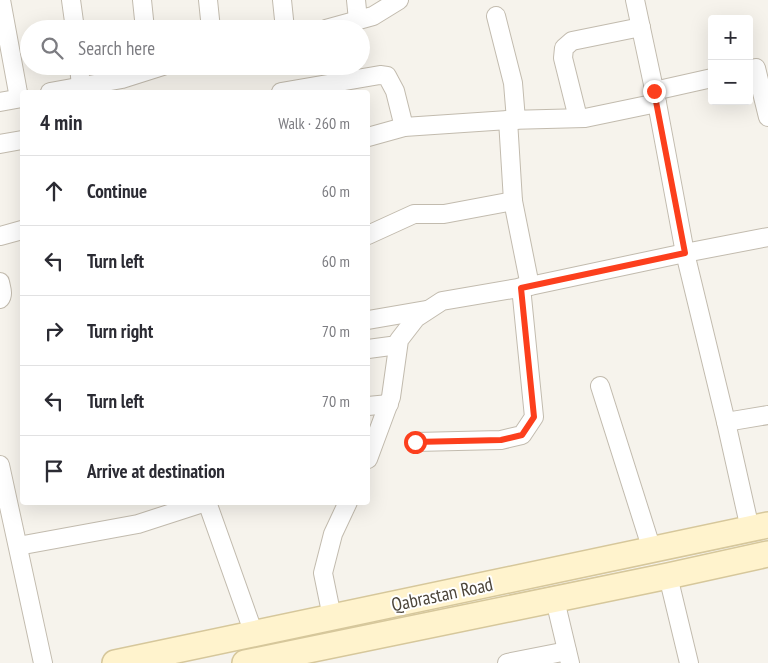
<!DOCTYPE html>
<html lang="en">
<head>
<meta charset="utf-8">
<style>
	:root { --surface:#fff; --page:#f7f7f7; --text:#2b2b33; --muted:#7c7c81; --line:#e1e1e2 }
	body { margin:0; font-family:"PT Sans Narrow",sans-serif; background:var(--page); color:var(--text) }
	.controls { position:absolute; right:15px; top:15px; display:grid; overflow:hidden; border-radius:5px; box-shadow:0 5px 20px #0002 }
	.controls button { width:45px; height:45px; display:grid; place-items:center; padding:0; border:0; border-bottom:1px solid var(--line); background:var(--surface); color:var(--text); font:25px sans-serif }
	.stop { position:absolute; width:15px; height:15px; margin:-11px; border:4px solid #fc3f1d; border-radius:50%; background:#fff }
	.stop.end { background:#fc3f1d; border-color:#fff; box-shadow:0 1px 5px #0008 }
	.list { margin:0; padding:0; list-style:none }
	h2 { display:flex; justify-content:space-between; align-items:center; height:65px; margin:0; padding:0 20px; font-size:21px }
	h2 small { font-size:16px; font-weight:400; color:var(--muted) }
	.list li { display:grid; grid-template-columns:32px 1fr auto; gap:15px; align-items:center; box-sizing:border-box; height:70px; padding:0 20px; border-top:1px solid var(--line) }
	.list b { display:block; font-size:19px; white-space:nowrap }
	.list em { font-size:16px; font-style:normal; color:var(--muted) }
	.icon { flex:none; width:28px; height:28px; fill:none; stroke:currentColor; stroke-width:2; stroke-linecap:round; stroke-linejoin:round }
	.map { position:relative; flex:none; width:768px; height:663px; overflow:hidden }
	.search { position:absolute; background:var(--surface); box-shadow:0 5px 20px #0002; left:20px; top:20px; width:350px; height:55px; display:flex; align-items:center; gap:12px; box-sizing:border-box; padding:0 18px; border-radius:28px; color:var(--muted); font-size:19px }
	.panel { position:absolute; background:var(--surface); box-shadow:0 5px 20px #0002; left:20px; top:90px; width:350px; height:415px; border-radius:5px }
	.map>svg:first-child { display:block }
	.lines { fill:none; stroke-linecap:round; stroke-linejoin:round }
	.street-casing { stroke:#c2bbae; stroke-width:20 }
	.secondary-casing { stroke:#d6c79b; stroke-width:28 }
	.street { stroke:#fff; stroke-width:18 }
	.secondary { stroke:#fff3cd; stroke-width:25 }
	.route { stroke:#fc3f1d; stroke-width:6 }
	.labels { text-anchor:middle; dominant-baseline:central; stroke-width:4; stroke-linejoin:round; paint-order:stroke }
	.street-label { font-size:19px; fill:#4b4439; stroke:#fff }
</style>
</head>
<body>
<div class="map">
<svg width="768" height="663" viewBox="0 0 768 663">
	<rect width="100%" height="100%" fill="#f6f3ec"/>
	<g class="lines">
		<!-- street casing -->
		<g class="street-casing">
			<g id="street">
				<polyline points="1,0 19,98"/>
				<polyline points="71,0 75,29"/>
				<polyline points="142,0 145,29"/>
				<polyline points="208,0 211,29"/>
				<polyline points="282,0 285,29"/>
				<polyline points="356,0 358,20"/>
				<polyline points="635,0 657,103 685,253 726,422 750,529"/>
				<polyline points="496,16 513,83 516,120"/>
				<polyline points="326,29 373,16 399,0"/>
				<polyline points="79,66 81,87"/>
				<polyline points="756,68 768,117"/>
				<polyline points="654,91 712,78"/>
				<polyline points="50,92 122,79 163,66"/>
				<polyline points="281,92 380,75 387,76 395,91 404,127"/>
				<polyline points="0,102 22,98"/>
				<polyline points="578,118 563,58 564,48 572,41 641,27"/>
				<polyline points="508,120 513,201 530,286"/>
				<polyline points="368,137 404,127 508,120 585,118 657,103"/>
				<polyline points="0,144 22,140"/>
				<polyline points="368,235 414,214 444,214 513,201"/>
				<polyline points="0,236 22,230"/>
				<path d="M0 282C1 288 4 294 0 299"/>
				<polyline points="368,320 426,310"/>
				<polyline points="368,349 398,345"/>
				<polyline points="600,386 652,550"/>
				<polyline points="368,406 389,404"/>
				<polyline points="726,422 768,415"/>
				<polyline points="415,442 501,440 522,435 534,417 521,287"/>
				<polyline points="368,459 391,397 399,340 416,318 442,301 530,286 685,253 768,237"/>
				<polyline points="0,465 43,663"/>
				<polyline points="207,502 254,634"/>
				<polyline points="18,546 138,524 206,502"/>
				<polyline points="668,576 689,663"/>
				<polyline points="555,600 570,663"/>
				<polyline points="332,617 323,573 333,534 348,502"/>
				<polyline points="507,663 567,651"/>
			</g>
		</g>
		<!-- secondary casing -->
		<g class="secondary-casing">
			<g id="secondary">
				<polyline points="115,663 768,525"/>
				<polyline points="245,663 668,576 768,554"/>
			</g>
		</g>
		<!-- street -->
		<use href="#street" class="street"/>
		<!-- secondary -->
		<use href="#secondary" class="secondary"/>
	</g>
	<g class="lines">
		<!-- route -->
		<polyline class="route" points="415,442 501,440 522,435 534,417 521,288 685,253 654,91"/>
	</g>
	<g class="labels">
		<!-- street labels -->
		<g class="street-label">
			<text transform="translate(442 594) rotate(-12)">Qabrastan Road</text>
		</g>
	</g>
</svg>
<div class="controls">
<button>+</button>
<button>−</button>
</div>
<div class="stop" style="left:415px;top:442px"></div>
<div class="stop end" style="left:654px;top:91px"></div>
<div class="search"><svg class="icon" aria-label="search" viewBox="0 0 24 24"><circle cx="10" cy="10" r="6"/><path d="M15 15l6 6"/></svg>Search here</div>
<section class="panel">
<h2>4 min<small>Walk · 260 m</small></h2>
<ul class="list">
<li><svg class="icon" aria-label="ahead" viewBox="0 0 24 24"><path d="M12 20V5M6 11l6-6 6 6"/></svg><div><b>Continue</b></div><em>60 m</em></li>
<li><svg class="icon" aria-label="left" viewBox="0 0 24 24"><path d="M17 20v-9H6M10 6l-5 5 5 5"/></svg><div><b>Turn left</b></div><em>60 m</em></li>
<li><svg class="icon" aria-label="right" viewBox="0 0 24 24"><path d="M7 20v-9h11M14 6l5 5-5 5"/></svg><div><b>Turn right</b></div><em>70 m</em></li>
<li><svg class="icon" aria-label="left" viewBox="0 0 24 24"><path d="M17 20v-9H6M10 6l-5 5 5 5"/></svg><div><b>Turn left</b></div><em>70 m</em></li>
<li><svg class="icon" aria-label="arrive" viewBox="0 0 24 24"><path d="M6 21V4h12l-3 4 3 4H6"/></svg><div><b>Arrive at destination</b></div></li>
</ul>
</section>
</div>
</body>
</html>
